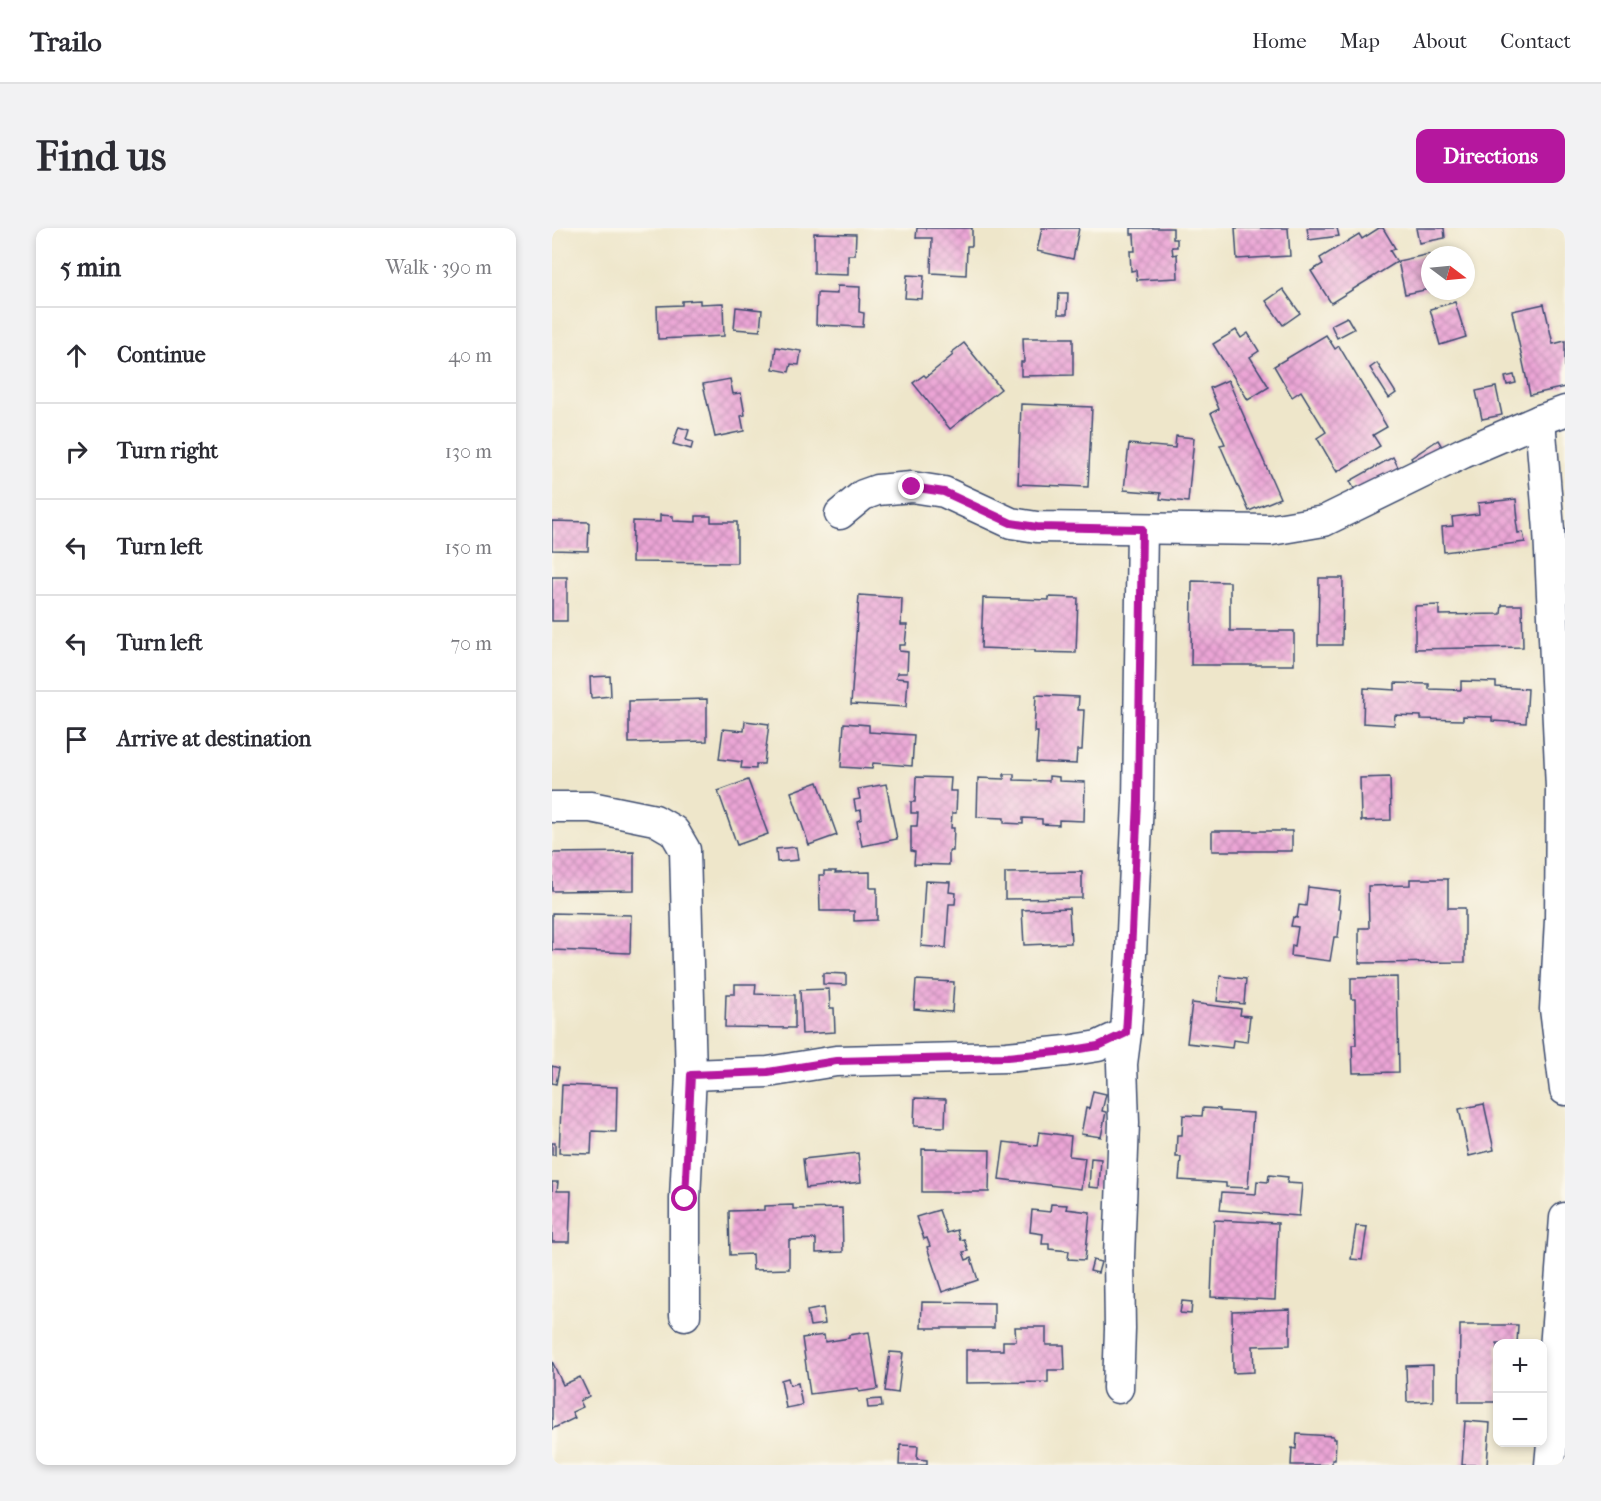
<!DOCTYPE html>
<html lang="en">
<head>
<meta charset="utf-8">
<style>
	:root { --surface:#fff; --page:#f2f2f3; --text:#2b2b33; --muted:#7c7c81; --line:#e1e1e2; --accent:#b5179e }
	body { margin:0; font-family:"IM FELL French Canon",serif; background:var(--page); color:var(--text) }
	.controls { position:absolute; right:18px; bottom:18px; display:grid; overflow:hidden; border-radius:12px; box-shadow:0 3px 9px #0003 }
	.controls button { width:54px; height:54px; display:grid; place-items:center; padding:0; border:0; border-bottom:2px solid var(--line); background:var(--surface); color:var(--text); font:30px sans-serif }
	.compass { position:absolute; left:869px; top:18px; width:54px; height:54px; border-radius:50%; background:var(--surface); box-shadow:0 3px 9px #0003; rotate:106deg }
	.stop { position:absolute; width:18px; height:18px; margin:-14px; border:4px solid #b5179e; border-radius:50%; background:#fff }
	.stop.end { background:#b5179e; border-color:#fff; box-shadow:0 2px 6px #0008 }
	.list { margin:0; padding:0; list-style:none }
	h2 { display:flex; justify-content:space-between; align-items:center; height:78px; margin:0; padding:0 24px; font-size:26px }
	h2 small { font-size:20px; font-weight:400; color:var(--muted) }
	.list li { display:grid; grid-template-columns:39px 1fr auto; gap:18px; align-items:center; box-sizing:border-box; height:96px; padding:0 24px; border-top:2px solid var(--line) }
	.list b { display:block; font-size:22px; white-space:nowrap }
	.list em { font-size:20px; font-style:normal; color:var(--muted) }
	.icon { flex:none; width:33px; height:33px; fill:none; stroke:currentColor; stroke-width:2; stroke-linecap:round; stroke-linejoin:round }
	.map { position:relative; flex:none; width:1013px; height:1237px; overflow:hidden; border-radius:12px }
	header { display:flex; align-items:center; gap:36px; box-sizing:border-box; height:84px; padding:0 30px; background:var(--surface); border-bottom:2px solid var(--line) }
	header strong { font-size:28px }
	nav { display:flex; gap:33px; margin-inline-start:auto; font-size:21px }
	.intro { display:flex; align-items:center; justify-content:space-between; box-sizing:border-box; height:144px; padding:0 36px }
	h1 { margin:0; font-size:42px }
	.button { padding:15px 27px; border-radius:12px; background:var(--accent); color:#fff; font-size:21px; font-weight:700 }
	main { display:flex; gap:36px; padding:0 36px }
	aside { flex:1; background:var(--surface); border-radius:12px; box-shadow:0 3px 9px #0003 }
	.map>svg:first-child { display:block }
	.building { fill:url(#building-cross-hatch) }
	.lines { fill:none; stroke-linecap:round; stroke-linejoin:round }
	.minor-casing { stroke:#3b4a6e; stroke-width:33 }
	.minor { stroke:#fff; stroke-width:30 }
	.route { stroke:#b5179e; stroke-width:8 }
</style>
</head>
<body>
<header>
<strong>Trailo</strong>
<nav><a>Home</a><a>Map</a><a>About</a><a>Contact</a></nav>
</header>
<div class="intro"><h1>Find us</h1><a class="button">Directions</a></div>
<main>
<aside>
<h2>5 min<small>Walk · 390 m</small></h2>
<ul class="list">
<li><svg class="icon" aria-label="ahead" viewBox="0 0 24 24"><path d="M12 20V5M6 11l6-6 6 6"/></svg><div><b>Continue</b></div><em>40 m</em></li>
<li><svg class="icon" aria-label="right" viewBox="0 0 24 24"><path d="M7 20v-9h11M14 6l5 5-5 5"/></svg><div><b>Turn right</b></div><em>130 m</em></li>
<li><svg class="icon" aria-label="left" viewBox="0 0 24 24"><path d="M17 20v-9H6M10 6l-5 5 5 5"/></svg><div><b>Turn left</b></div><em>150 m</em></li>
<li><svg class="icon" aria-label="left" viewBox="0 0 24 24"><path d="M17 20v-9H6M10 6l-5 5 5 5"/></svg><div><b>Turn left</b></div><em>70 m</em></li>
<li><svg class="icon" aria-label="arrive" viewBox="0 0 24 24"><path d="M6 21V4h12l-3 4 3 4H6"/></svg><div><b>Arrive at destination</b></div></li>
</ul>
</aside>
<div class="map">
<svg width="1013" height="1237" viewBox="0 0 1013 1237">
	<defs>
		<pattern id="building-cross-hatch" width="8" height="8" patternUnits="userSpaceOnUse" patternTransform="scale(1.5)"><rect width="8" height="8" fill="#eca5d6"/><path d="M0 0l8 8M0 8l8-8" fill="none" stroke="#be87b1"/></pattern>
	</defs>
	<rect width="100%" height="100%" fill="#fbf7ec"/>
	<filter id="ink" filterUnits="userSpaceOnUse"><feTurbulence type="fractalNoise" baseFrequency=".0167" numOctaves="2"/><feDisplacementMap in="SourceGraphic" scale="12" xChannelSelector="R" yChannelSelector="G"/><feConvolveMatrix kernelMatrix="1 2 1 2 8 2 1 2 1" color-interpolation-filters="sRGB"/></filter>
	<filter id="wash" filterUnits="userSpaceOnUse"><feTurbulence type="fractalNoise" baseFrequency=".008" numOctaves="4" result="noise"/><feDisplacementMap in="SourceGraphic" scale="24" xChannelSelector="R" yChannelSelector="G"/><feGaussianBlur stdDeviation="1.35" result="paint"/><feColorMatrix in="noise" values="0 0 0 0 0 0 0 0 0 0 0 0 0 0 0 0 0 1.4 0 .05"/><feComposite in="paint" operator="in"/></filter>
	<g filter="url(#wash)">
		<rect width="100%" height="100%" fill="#eee6ca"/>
		<g id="blocks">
			<!-- building -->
			<g class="building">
				<polygon points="365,0 420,0 420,18 415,18 414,47 379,45 380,10 364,10"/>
				<polygon points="490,0 527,0 521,31 485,23"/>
				<polygon points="579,0 621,0 621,11 625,11 625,19 620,19 621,27 625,26 626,50 585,52 584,42 579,43 578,23 583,23 582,6 579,6"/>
				<polygon points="683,0 736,0 738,28 685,31"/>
				<polygon points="755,0 785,0 787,8 757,12"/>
				<polygon points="827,0 831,0 843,20 838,23 845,34 779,75 759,43 771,36 768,30 807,6 810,11"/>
				<polygon points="864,0 892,0 893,10 867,15"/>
				<polygon points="262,5 304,6 303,27 296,27 296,47 262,46"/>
				<polygon points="878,26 878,61 853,66 846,33"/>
				<polygon points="355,47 372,48 370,71 353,70"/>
				<polygon points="285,58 308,59 307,84 312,85 311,99 264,97 265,65 285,66"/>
				<polygon points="731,61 748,85 731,97 714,73"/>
				<polygon points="507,65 516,65 515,86 506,86"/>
				<polygon points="148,72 148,76 171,75 172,108 106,111 105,78 130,77 130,73"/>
				<polygon points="903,74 914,109 888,117 878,81"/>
				<polygon points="992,76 1001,116 1013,113 1013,159 978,167 960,83"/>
				<polygon points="184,79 210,82 208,103 182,101"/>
				<polygon points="795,89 802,101 785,110 779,97"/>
				<polygon points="684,102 689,110 696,105 707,123 698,129 717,159 696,172 661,116"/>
				<polygon points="774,107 783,121 787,118 835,199 821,207 828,218 785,244 765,210 774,204 749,163 740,169 722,138"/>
				<polygon points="471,110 521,110 521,147 469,148 469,134 472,134"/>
				<polygon points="412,115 449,161 398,201 361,155 372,147 374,149 401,127 399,125"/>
				<polygon points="224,119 249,123 247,137 239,136 237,144 221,141"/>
				<polygon points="825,135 844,165 837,170 818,140"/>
				<polygon points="962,147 964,155 955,157 953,149"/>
				<polygon points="178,151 181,166 189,165 193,187 189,188 192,203 163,209 151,156"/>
				<polygon points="676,152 728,270 697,283 668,217 673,216 659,185 667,181 658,160"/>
				<polygon points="944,159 950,187 930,191 924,163"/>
				<polygon points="469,176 540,179 536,259 466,256"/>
				<polygon points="127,199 137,202 134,212 141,214 139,221 121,216"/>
				<polygon points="624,208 642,210 636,274 608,271 609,265 572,262 577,216 623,220"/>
				<polygon points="886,212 893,224 866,242 859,230"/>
				<polygon points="841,229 850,247 807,270 798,253"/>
				<polygon points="964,271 966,292 964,292 966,305 971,304 973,314 892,324 890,299 901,298 900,289 927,286 926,275"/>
				<polygon points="108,287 121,288 121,293 144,294 144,288 159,288 159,294 185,294 185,335 80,334 81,293 108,294"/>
				<polygon points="0,293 37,294 36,323 0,322"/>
				<rect x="0" y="349" width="15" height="44"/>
				<polygon points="767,350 791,350 790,417 766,417"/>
				<polygon points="640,353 678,354 678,403 742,403 742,437 639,437"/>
				<polygon points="307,367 350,370 349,397 355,397 353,417 347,417 347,423 356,424 355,445 345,445 344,450 356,451 354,479 299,476"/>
				<polygon points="497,369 526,370 524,425 483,424 483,422 429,420 431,370 497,372"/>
				<polygon points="887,377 887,387 949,386 950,377 970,377 971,419 863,421 863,378"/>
				<polygon points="58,448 59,468 39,470 38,449"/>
				<polygon points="909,453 944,454 944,459 976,461 974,495 940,493 940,489 911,488 911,492 869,491 869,488 843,487 842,497 811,495 812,460 843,462 843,455 877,456 877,461 909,462"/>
				<polygon points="484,467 527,469 526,482 532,482 530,522 525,522 524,536 484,534 486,504 482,504"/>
				<polygon points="155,471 155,513 77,515 77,473"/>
				<polygon points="193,493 217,496 212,536 204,536 204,541 189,540 190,534 167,531 171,501 192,503"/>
				<polygon points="292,495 317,497 317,504 362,507 360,538 321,535 320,541 289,539"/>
				<polygon points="452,546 462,546 462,552 497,553 497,548 507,549 507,553 533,554 532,593 507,592 507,597 490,596 490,591 471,590 471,596 452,595 452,590 425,589 426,550 452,551"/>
				<polygon points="364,549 399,550 398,563 405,563 404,585 400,585 399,600 402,600 401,623 397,623 397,637 362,636 363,624 359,623 359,598 365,598 366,585 359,585 359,574 363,574"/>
				<polygon points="838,549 839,592 809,593 808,550"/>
				<polygon points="196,552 216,606 185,617 166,563"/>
				<polygon points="266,554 285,607 257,617 239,564"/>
				<polygon points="334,556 345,611 310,618 305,593 310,591 309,582 304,583 302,572 308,571 306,561"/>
				<rect x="660" y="603" width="80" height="20"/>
				<polygon points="244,619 246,632 225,634 224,621"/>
				<polygon points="82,624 82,662 0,663 0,625"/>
				<polygon points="272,643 284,643 283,645 318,644 318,660 325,660 325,692 302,693 302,683 268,683 267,647 272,647"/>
				<polygon points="530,644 530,670 453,671 453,645"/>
				<polygon points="858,651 896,651 896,680 913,680 913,734 807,735 807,700 817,700 816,658 858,657"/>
				<polygon points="373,653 398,654 397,664 404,665 403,676 397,676 394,720 369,718"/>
				<polygon points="756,659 788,663 786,681 789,681 786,709 782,709 778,733 739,728 740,717 743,718 746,699 739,698 741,689 745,690 747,677 754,678"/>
				<polygon points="517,680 519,715 472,717 470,682"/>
				<polygon points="0,685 79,687 78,725 0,722"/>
				<polygon points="271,745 294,746 294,757 271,756"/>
				<polygon points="668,748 694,751 692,776 665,773"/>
				<polygon points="845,749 847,844 801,845 800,817 804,817 803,771 799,771 799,750"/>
				<polygon points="364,752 402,754 400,784 362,781"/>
				<polygon points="183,756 204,756 203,766 243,767 243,800 173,799 174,766 183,766"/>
				<polygon points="277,761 278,780 282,780 283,804 250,806 248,762"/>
				<polygon points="640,775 689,781 688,787 698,788 695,814 681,812 680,820 635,815"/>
				<polygon points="0,838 7,840 4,856 0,855"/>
				<polygon points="10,857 65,859 64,904 40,903 39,926 7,925"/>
				<polygon points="541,863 554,866 550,883 554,884 549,909 529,906 534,880 537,881"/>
				<polygon points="363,870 394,871 393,899 362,898"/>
				<polygon points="932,876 942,922 917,928 907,881"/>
				<polygon points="651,880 668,881 668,883 701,885 696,960 674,959 674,955 627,952 629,929 624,929 625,907 630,907 631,887 650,888"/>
				<polygon points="487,904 519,908 517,928 533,930 529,961 447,951 452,914 485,918"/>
				<rect x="0" y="915" width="3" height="12"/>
				<polygon points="370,921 438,922 437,964 370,964"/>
				<polygon points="306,925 309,954 254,960 251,931"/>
				<polygon points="539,930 549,931 547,960 537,959"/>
				<polygon points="717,947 736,949 735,955 750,956 747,988 668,982 670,964 704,966 705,953 716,954"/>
				<polygon points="0,954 6,954 5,963 19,963 17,1014 0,1014"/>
				<polygon points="499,976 515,977 514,981 538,984 533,1032 516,1031 517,1023 497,1021 497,1016 490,1016 491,1006 478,1004 480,982 498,984"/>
				<polygon points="241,977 241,981 290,980 291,1024 264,1025 264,1011 237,1012 237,1041 201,1042 200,1026 178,1027 177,983 212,982 212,978"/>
				<polygon points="387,982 395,1005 405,1002 408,1012 412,1011 416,1023 411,1024 414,1032 419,1030 426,1052 390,1064 375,1019 378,1018 375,1010 372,1011 364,989"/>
				<polygon points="662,992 726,995 723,1072 659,1069"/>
				<polygon points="804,998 815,999 810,1032 799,1031"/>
				<polygon points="541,1032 549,1034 546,1045 538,1043"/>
				<polygon points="630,1073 640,1074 639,1086 628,1085"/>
				<polygon points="370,1074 442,1075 442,1100 369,1100"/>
				<polygon points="271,1080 273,1096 258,1098 255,1083"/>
				<polygon points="738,1081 738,1117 701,1118 702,1144 681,1145 680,1083"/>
				<polygon points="908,1097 966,1097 965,1116 945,1116 945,1174 907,1174"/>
				<polygon points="463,1099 494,1099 494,1117 512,1117 513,1142 496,1142 496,1154 414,1155 414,1122 451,1122 451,1113 464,1113"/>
				<polygon points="317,1104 326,1161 307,1164 306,1160 258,1166 250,1110 272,1107 273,1114 297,1110 297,1107"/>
				<polygon points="338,1124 351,1125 346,1165 333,1163"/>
				<polygon points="0,1133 11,1157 28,1149 37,1168 28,1173 31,1179 20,1184 23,1190 0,1201"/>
				<polygon points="881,1137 881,1173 855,1174 854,1138"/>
				<polygon points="236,1150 238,1157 246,1155 250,1177 234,1180 229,1152"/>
				<polygon points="329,1171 330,1179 316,1180 315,1172"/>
				<polygon points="913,1193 938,1195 935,1237 910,1237"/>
				<polygon points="745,1206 781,1208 781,1211 784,1211 783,1232 780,1232 780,1237 739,1237 740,1220 744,1221"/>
				<polygon points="348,1217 366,1218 365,1231 375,1232 375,1237 347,1237"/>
			</g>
		</g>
	</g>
	<g filter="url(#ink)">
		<use href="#blocks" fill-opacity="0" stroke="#3b4a6e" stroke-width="1.5"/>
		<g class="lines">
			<!-- minor casing -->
			<g class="minor-casing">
				<g id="minor">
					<polyline points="988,192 997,302 1009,560 1008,692 1003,781 1013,862"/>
					<polyline points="288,286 311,267 325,262 360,259 392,264 459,295 485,299 719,302 772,293 911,225 988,192 1013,183"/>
					<polyline points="0,579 39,579 103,592 122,603 133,622 139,847"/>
					<polyline points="133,1087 133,971 139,847 216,844 284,833 455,829 515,823 546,818 574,805 579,726 586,573 590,301"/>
					<polyline points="566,1160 568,1101 567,1029 572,895 570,836 574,805"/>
					<polyline points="998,1237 1001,1204 1001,1147 1013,990"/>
				</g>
			</g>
			<!-- minor -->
			<use href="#minor" class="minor"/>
		</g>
	</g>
	<g class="lines" filter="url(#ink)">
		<!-- route -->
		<polyline class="route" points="133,971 139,847 216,844 284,833 455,829 515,823 546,818 574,805 579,726 586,573 590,301 485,299 459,295 392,264 360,259"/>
	</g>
</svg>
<div class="controls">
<button>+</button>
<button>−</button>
</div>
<svg class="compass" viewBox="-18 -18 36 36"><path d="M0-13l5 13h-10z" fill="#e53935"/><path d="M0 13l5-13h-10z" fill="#7c7c81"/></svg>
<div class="stop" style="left:133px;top:971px"></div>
<div class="stop end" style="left:360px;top:259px"></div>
</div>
</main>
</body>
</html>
